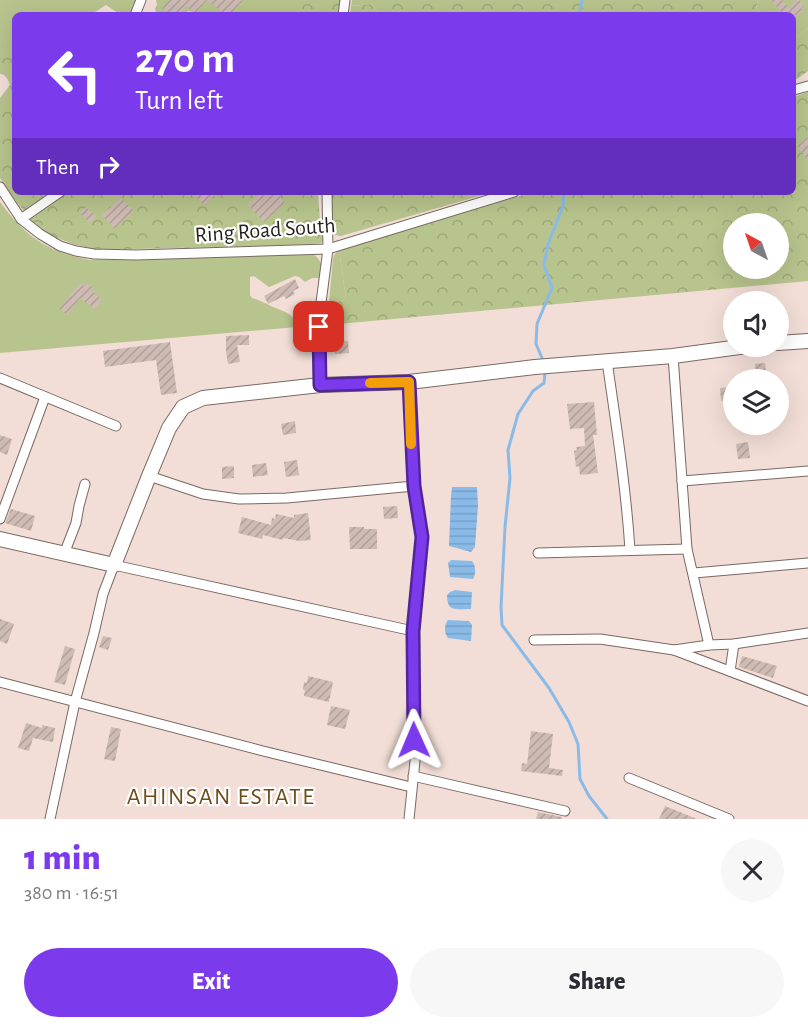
<!DOCTYPE html>
<meta charset="utf-8">
<style>
:root{--surface:#fff;--page:#f7f7f7;--text:#2b2b33;--muted:#7c7c81;--accent:#7c3aed}
body{margin:0;font-family:"Alegreya Sans",sans-serif;background:var(--page);color:var(--text);height:100vh;display:flex;flex-direction:column;font-size:22px;white-space:nowrap}
*{box-sizing:border-box;margin:0}
p{font-size:20px;color:var(--muted)}
.icon{flex:none;width:33px;height:33px;fill:none;stroke:currentColor;stroke-width:2;stroke-linecap:round;stroke-linejoin:round}
.map{position:relative;height:819px;overflow:hidden}
.side{display:flex;flex-direction:column;background:var(--surface);flex:1}
.side>*{flex:none}
.top-card{position:absolute;left:12px;top:12px;width:784px;height:183px;border-radius:9px;box-shadow:0 6px 24px #0002;background:#7c3aed;color:#fff;overflow:hidden}
.needle{width:39px;rotate:320deg}
.controls{position:absolute;left:723px;top:213px;display:grid;gap:12px}
.controls a{display:grid;place-items:center;width:66px;height:66px;border-radius:50%;background:var(--surface);box-shadow:0 6px 24px #0002;font-size:30px}
.pin{position:absolute;display:grid;place-items:center;width:51px;height:51px;color:#fff;margin:-26px;border-radius:12px;box-shadow:0 3px 9px #0006}
.me{position:absolute;width:66px;margin:-33px;rotate:359deg;stroke-linejoin:round;filter:drop-shadow(0 0 4px #0008)}
.turn{display:flex;align-items:center;gap:21px;height:126px;padding:0 24px;font-size:27px}
.turn .icon{width:78px;height:78px;stroke-width:2.5}
.turn b{display:block;font-size:42px;line-height:51px}
.then{display:flex;align-items:center;height:57px;padding:0 24px;background:#0003;gap:12px;font-size:22px}
.round{display:grid;place-items:center;flex:none;width:63px;height:63px;border-radius:32px;background:var(--page)}
.summary{display:flex;align-items:center;justify-content:space-between;height:102px;padding:0 24px}
h1{font-size:36px;font-weight:800;line-height:45px;color:var(--accent)}
.cta{display:flex;gap:12px;margin-top:auto;padding:12px 24px}
.cta a{flex:1;height:69px;border-radius:36px;background:var(--accent);color:#fff;font-size:24px;font-weight:800;line-height:69px;text-align:center}
.cta a+a{background:var(--page);color:var(--text)}
.map>svg:first-child{display:block}
</style>
<div class="map">
<svg width="808" height="819" viewBox="0 0 808 819">
<defs>
<pattern id="forest-crowns" width="20" height="18" patternUnits="userSpaceOnUse" patternTransform="scale(1.5)"><rect width="20" height="18" fill="#b8c48d"/><path d="M2 6a3 3 0 1 1 6 0M12 15a3 3 0 1 1 6 0" fill="none" stroke="#9ea879"/></pattern>
<pattern id="water-rules" width="6" height="5" patternUnits="userSpaceOnUse" patternTransform="scale(1.5)"><rect width="6" height="5" fill="#8abbe8"/><path d="M0 2.5h6" fill="none" stroke="#77a0c6"/></pattern>
<pattern id="building-hatch" width="6" height="6" patternUnits="userSpaceOnUse" patternTransform="scale(1.5)"><rect width="6" height="6" fill="#cebbb3"/><path d="M-1 1l2-2M0 6l6-6M5 7l2-2" fill="none" stroke="#b1a099"/></pattern>
</defs>
<rect width="100%" height="100%" fill="#f2ded6"/>
<!-- green -->
<g fill="#b8c48d">
<polygon points="0,0 138,0 131,15 121,15 106,5 90,15 15,15 15,47 5,38 0,41"/>
<path d="M156,0h139l-3,5 10,10h-85c-9,-4 -19,-1 -29,-4l-5,4h-26l-2,-6 2,-4z"/>
<polygon points="352,0 391,0 391,9 397,15 379,15 372,4 351,6"/>
<polygon points="758,0 808,0 808,28 794,40 794,15 763,15 756,8"/>
<path d="M0,202c27,36 45,48 89,58l220,-7c7,2 9,5 13,12l-3,13h-7l-7,4 -6,-5 -4,-1 -26,11 -15,-11 -4,1v18l2,3c7,2 12,5 19,8 11,5 24,7 26,21l-297,26z"/>
<path d="M351,245l-11,11 6,44 -17,3 4,-45c4,-9 9,-10 18,-13z"/>
</g>
<!-- forest -->
<g fill="url(#forest-crowns)" fill-rule="evenodd">
<polygon points="295,0 342,0 339,15 302,15 291,5"/>
<polygon points="391,0 758,0 756,8 763,15 397,15 391,9"/>
<polygon points="372,4 379,15 350,15 351,6"/>
<polygon points="808,28 808,71 794,81 794,40"/>
<path d="M5,37l10,10v145h303l2,29 3,20 -2,2 -19,2 -205,5 -24,-6 -23,-9 -18,-14 -21,-26 -11,-17v-80l10,-13c-2,-5 -4,-11 -10,-11v-33z"/>
<path d="M808,92v189l-480,44 1,-22 17,-3 -6,-44 4,-6 7,-5 182,-53h261v-95zM734,224h44v44h-44z"/>
<path d="M330,192h163l-152,44c-5,-1 -6,0 -8,-4 -4,-7 -3,-32 -3,-40z"/>
</g>
<!-- water -->
<g fill="url(#water-rules)">
<polygon points="452,487 477,487 478,505 475,547 471,552 449,546 451,496"/>
<path d="M451,560l21,1c4,5 4,13 1,18l-23,-2 -2,-14z"/>
<path d="M455,590l17,2 -1,17c-14,0 -24,4 -24,-14l3,-3z"/>
<path d="M448,620l21,1 3,4 -1,16 -23,-3c-4,-5 -4,-13 0,-18z"/>
</g>
<g fill="none" stroke-linecap="round" stroke-linejoin="round">
<!-- stream -->
<g stroke="#8abbe8" stroke-width="3">
<polyline points="579,15 582,0"/>
<polyline points="542,358 536,344 537,324 552,288 544,265 548,244 563,206 564,192"/>
<polyline points="545,373 544,383 533,391 518,414 508,450 510,478 505,527 501,607 502,625 549,688 569,722 578,744 580,779 589,796 607,819"/>
</g>
</g>
<!-- building -->
<g fill="url(#building-hatch)">
<polygon points="169,0 243,0 230,15 225,15 207,0 195,14 187,6 179,15 170,15 162,8"/>
<polygon points="770,0 782,0 788,7 782,12"/>
<polygon points="797,0 799,0 804,6 801,8 803,11 798,15 779,15"/>
<polygon points="808,137 808,160 797,146"/>
<polygon points="192,192 218,192 204,205"/>
<polygon points="262,192 275,192 285,203 264,222 248,205"/>
<polygon points="121,198 134,211 115,229 102,215"/>
<polygon points="86,207 96,217 89,223 80,213"/>
<polygon points="295,279 299,288 293,291 295,294 286,299 284,296 268,304 264,296"/>
<polygon points="80,283 84,286 87,283 94,288 91,291 102,299 95,309 80,298 68,315 59,309"/>
<polygon points="249,335 249,345 237,345 240,362 228,364 226,351 226,336"/>
<polygon points="348,341 349,353 335,354 334,342"/>
<polygon points="170,342 177,393 161,395 156,360 105,367 103,351"/>
<polygon points="765,363 766,375 756,376 755,364"/>
<polygon points="730,387 731,400 721,401 720,388"/>
<polygon points="594,402 597,435 593,435 598,473 580,475 579,466 576,467 574,451 577,450 576,447 585,446 584,428 570,429 567,404"/>
<polygon points="295,421 296,433 283,435 281,424"/>
<polygon points="0,435 12,439 7,455 0,452"/>
<polygon points="748,442 750,458 738,459 736,444"/>
<polygon points="297,460 299,475 286,477 284,462"/>
<polygon points="266,463 268,475 253,477 252,465"/>
<polygon points="234,466 234,478 222,479 222,467"/>
<polygon points="397,506 398,518 384,519 383,507"/>
<polygon points="11,509 35,516 31,531 5,523"/>
<polygon points="308,513 311,540 299,541 283,538 283,540 263,535 262,539 238,533 242,517 271,525 272,518 275,519 276,514 294,518 294,515"/>
<polygon points="349,527 364,527 364,529 377,529 377,549 350,549"/>
<polygon points="0,619 14,624 7,644 0,641"/>
<polygon points="103,636 112,638 108,650 99,647"/>
<polygon points="65,646 75,649 65,685 54,682"/>
<polygon points="742,656 777,666 773,678 739,667"/>
<polygon points="308,676 333,682 329,702 304,696 305,690 303,690 304,682 307,683"/>
<polygon points="331,706 350,710 345,729 327,725"/>
<polygon points="26,723 42,728 42,725 55,728 53,742 33,738 29,751 18,748"/>
<polygon points="111,727 121,729 115,761 104,759"/>
<polygon points="531,731 553,734 549,768 563,770 562,776 521,771 522,763 527,764"/>
<polygon points="665,806 697,819 659,819"/>
<polygon points="538,812 562,817 562,819 536,819"/>
</g>
<g fill="none" stroke-linecap="round" stroke-linejoin="round">
<defs>
<g id="street">
<polyline points="135,15 141,0"/>
<polyline points="343,15 345,0"/>
<polyline points="794,90 808,86"/>
<polyline points="0,187 21,219 40,234 60,246 76,251 94,254 136,255 328,249 514,192"/>
<polyline points="21,219 60,192"/>
<polyline points="319,318 328,249 327,192"/>
<polyline points="319,327 320,385"/>
<polyline points="673,356 687,549 709,645"/>
<path d="M607,361c9,63 19,126 23,189"/>
<polyline points="0,378 116,426"/>
<polyline points="149,476 203,494 239,499 287,498 414,486"/>
<polyline points="682,481 808,471"/>
<polyline points="0,519 45,397"/>
<polyline points="538,553 687,549"/>
<polyline points="64,554 76,523 79,506 85,484"/>
<polyline points="694,573 808,563"/>
<polyline points="808,633 734,644 709,645 674,650 808,701"/>
<polyline points="534,640 600,639 674,650"/>
<polyline points="730,671 734,644"/>
<polyline points="0,682 263,751 411,787"/>
<polyline points="413,776 565,811"/>
<polyline points="629,778 729,819"/>
<polyline points="50,819 75,702 94,633 103,594 114,565 413,631"/>
<polyline points="409,819 415,761 413,631 421,537 414,486 409,382"/>
</g>
<g id="secondary">
<polyline points="778,343 808,341"/>
<polyline points="0,539 114,565 149,476 169,428 183,407 203,398 320,385 409,382 535,367 673,356 747,346"/>
</g>
</defs>
<!-- street casing -->
<use href="#street" stroke="#7a6962" stroke-width="11"/>
<!-- secondary casing -->
<use href="#secondary" stroke="#7a6962" stroke-width="16"/>
<!-- street -->
<use href="#street" stroke="#fff" stroke-width="9"/>
<!-- secondary -->
<use href="#secondary" stroke="#fff" stroke-width="14"/>
</g>
<g fill="none" stroke-linecap="round" stroke-linejoin="round">
<defs>
<polyline id="route" points="319,327 320,385 409,382 414,486 422,537 413,631 414,740"/>
</defs>
<!-- route casing -->
<use href="#route" stroke="#51269a" stroke-width="15"/>
<!-- route -->
<use href="#route" stroke="#7c3aed" stroke-width="10"/>
<!-- slow -->
<polyline stroke="#f59e0b" stroke-width="10" points="370,383 409,382 411,444"/>
</g>
<g text-anchor="middle" stroke-width="4.5" stroke-linejoin="round" paint-order="stroke">
<!-- street labels -->
<g font-size="22" fill="#261f1c" stroke="#fff">
<text transform="translate(265 229) rotate(-4)" y="8">Ring Road South</text>
</g>
<!-- neighbourhood labels -->
<g font-size="24" letter-spacing="1.5" fill="#6f4d1b" stroke="#fff">
<text x="221" y="804">AHINSAN ESTATE</text>
</g>
</g>
</svg>
<div class="controls">
<a><svg class="needle" viewBox="-14 -14 28 28"><path d="M0-13l5 13h-10z" fill="#e53935"/><path d="M0 13l5-13h-10z" fill="#7c7c81"/></svg></a>
<a><svg class="icon" aria-label="sound" viewBox="0 0 24 24"><path d="M4 9h4l5-4v14l-5-4H4zM17 9q2 3 0 6"/></svg></a>
<a><svg class="icon" aria-label="layers" viewBox="0 0 24 24"><path d="M12 4l9 5-9 5-9-5zM3 14l9 5 9-5"/></svg></a>
</div>
<div class="pin" style="left:319px;top:327px;background:#d93025"><svg class="icon" aria-label="arrive" viewBox="0 0 24 24"><path d="M6 21V4h12l-3 4 3 4H6"/></svg></div>
<svg class="me" style="left:414px;top:740px" viewBox="-20 -20 40 40"><path d="M0-17L14 15 0 8-14 15z" fill="#7c3aed" stroke="#fff" stroke-width="4"/></svg>
<div class="top-card">
<div class="turn"><svg class="icon" aria-label="left" viewBox="0 0 24 24"><path d="M17 20v-9H6M10 6l-5 5 5 5"/></svg><div><b>270 m</b>Turn left</div></div>
<div class="then">Then<svg class="icon" aria-label="right" viewBox="0 0 24 24"><path d="M7 20v-9h11M14 6l5 5-5 5"/></svg></div>
</div>
</div>
<section class="side">
<div class="summary"><div><h1>1 min</h1><p>380 m · 16:51</p></div><a class="round"><svg class="icon" aria-label="close" viewBox="0 0 24 24"><path d="M6 6l12 12M18 6L6 18"/></svg></a></div>
<div class="cta"><a>Exit</a><a>Share</a></div>
</section>
